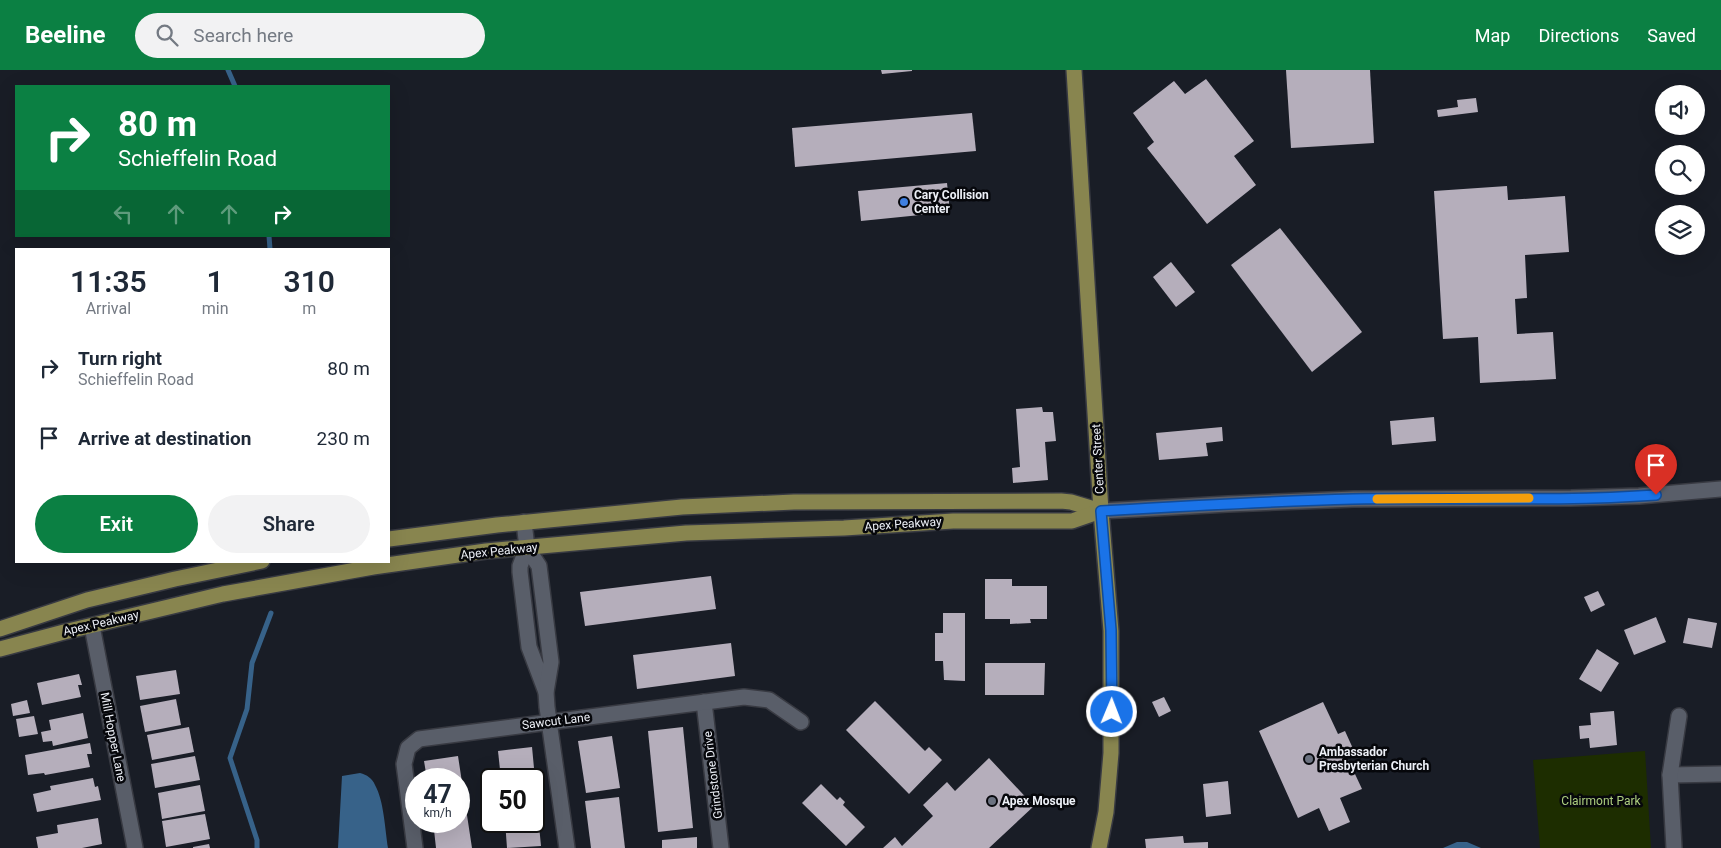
<!DOCTYPE html>
<style>
:root{--surface:#fff;--page:#f2f2f3;--text:#1f2937;--muted:#747a83;--accent:#0b8043}
body{margin:0;font-family:Roboto,sans-serif;background:var(--page);color:var(--text);height:100vh;display:flex;flex-direction:column;font-size:19px;white-space:nowrap}
*{box-sizing:border-box;margin:0}
p{font-size:16px;color:var(--muted)}
.icon{flex:none;width:28px;height:28px;fill:none;stroke:currentColor;stroke-width:2;stroke-linecap:round;stroke-linejoin:round}
.map{position:relative;flex:1;overflow:hidden}
.side{position:absolute;left:15px;top:178px;width:375px;height:315px;display:flex;flex-direction:column;background:var(--surface);border-radius:0px;box-shadow:0 5px 20px #0002}
.side>*{flex:none}
.top-card{position:absolute;left:15px;top:15px;width:375px;height:152px;border-radius:0px;box-shadow:0 5px 20px #0002;background:#0b8043;color:#fff;overflow:hidden}
.fabs{position:absolute;left:1655px;top:15px;display:grid;gap:10px}
.fabs a{display:grid;place-items:center;width:50px;height:50px;border-radius:50%;background:var(--surface);box-shadow:0 5px 20px #0002;font-size:25px}
.speed{position:absolute;left:405px;top:698px;display:flex;gap:10px;font-size:25px;font-weight:700;text-align:center}
.speed>*{display:grid;place-content:center;width:65px;height:65px;border-radius:50%;background:var(--surface);box-shadow:0 5px 20px #0002;line-height:1}
.speed small{font-size:12px;font-weight:400}
.speed .limit{border:2px solid #111;border-radius:8px;background:#fff;color:#111}
.pin{position:absolute;display:grid;place-items:center;width:42px;height:42px;color:#fff;margin:-51px -21px;border-radius:50% 50% 50% 0;rotate:-45deg;box-shadow:0 0 5px #0007}
.pin .icon{rotate:45deg}
.me{position:absolute;width:55px;margin:-28px;rotate:1deg;stroke-linejoin:round;filter:drop-shadow(0 0 4px #0008)}
.turn{display:flex;align-items:center;gap:18px;height:105px;padding:0 20px;font-size:22px}
.turn .icon{width:65px;height:65px;stroke-width:2.5}
.turn b{display:block;font-size:35px;line-height:42px}
.lanes{display:flex;align-items:center;height:48px;padding:0 20px;background:#0003;justify-content:center;gap:25px;direction:ltr}
.lanes .off{opacity:.35}
.eta{display:flex;justify-content:space-evenly;align-items:center;height:85px;text-align:center}
.eta b{font-size:30px;font-weight:600;line-height:35px}
.action{display:flex;gap:10px;margin-top:auto;padding:10px 20px}
.action a{flex:1;height:58px;border-radius:30px;background:var(--accent);color:#fff;font-size:20px;font-weight:600;line-height:58px;text-align:center}
.action a+a{background:var(--page);color:var(--text)}
ul{padding:0;list-style:none}
li{display:flex;align-items:center;gap:15px;height:70px;padding:0 20px}
li div{flex:1}
li b{display:block;font-size:19px}
li em{font-style:normal}
header{display:flex;align-items:center;gap:30px;box-sizing:border-box;height:70px;padding:0 25px;background:var(--accent);color:#fff}
header strong{font-size:24px}
nav{display:flex;gap:28px;margin-inline-start:auto;font-size:18px}
.search{width:350px;height:45px;background:var(--page);display:flex;align-items:center;gap:12px;box-sizing:border-box;padding:0 18px;border-radius:28px;color:var(--muted);font-size:19px}
.map>svg:first-child{display:block}
</style>
<header>
<strong>Beeline</strong>
<div class="search"><svg class="icon" aria-label="search" viewBox="0 0 24 24"><circle cx="10" cy="10" r="6"/><path d="M15 15l6 6"/></svg>Search here</div>
<nav><a>Map</a><a>Directions</a><a>Saved</a></nav>
</header>
<div class="map">
<svg width="1721" height="778" viewBox="0 0 1721 778">
<rect width="100%" height="100%" fill="#191d26"/>
<!-- green -->
<polygon fill="#1d2d00" points="1645,681 1651,778 1540,778 1533,690"/>
<!-- water -->
<g fill="#376289">
<path d="M360,703c7,2 12,5 15,12 9,16 10,44 13,63h-50l4,-72z"/>
<polygon points="1457,772 1467,772 1481,778 1443,778"/>
</g>
<g fill="none" stroke-linecap="round" stroke-linejoin="round">
<!-- stream -->
<g stroke="#376289" stroke-width="5">
<polyline points="228,0 235,16"/>
<polyline points="269,166 270,179"/>
<polyline points="257,778 257,770 230,688 247,639 252,593 271,543"/>
</g>
</g>
<!-- building -->
<g fill="#b5aebb">
<polygon points="881,0 912,0 912,1 882,4"/>
<polygon points="1286,0 1370,0 1374,73 1291,78"/>
<polygon points="1206,9 1254,71 1234,86 1256,115 1207,154 1147,78 1154,72 1133,43 1174,11 1185,24"/>
<polygon points="1476,28 1478,42 1438,47 1437,40 1458,37 1457,30"/>
<polygon points="972,43 976,81 795,97 792,58"/>
<polygon points="947,113 950,142 861,151 858,121"/>
<polygon points="1507,116 1508,130 1565,126 1569,182 1525,185 1527,228 1515,229 1517,264 1553,262 1556,309 1480,313 1478,267 1443,269 1434,121"/>
<polygon points="1280,158 1362,262 1312,302 1231,195"/>
<polygon points="1171,192 1195,222 1176,237 1153,207"/>
<polygon points="1042,337 1043,342 1053,342 1056,371 1045,372 1048,410 1013,413 1012,398 1020,397 1016,339"/>
<polygon points="1434,347 1436,371 1392,375 1390,351"/>
<polygon points="1222,357 1223,371 1206,373 1208,386 1159,390 1156,363"/>
<polygon points="711,506 716,539 585,556 580,522"/>
<polygon points="985,509 1012,509 1012,516 1047,516 1047,549 1030,549 1031,553 1010,554 1010,549 985,549"/>
<polygon points="1598,521 1605,535 1591,542 1584,527"/>
<polygon points="943,543 965,543 965,611 944,610 943,591 935,591 935,563 943,563"/>
<polygon points="1656,547 1666,572 1634,585 1624,560"/>
<polygon points="1688,548 1717,553 1712,578 1683,573"/>
<polygon points="731,573 735,606 637,619 633,585"/>
<polygon points="1597,579 1619,593 1601,622 1579,609"/>
<polygon points="985,593 1045,593 1044,625 985,625"/>
<polygon points="176,600 180,624 140,630 136,606"/>
<polygon points="79,604 82,615 78,615 81,627 42,635 37,613"/>
<polygon points="1164,627 1171,641 1159,647 1152,632"/>
<polygon points="176,629 181,655 145,662 140,636"/>
<polygon points="27,630 30,643 13,646 11,634"/>
<polygon points="875,631 925,681 929,677 942,690 909,724 846,660"/>
<polygon points="1323,632 1338,664 1345,661 1355,683 1347,687 1362,719 1340,728 1350,752 1329,761 1319,738 1298,748 1259,661"/>
<polygon points="1614,641 1617,675 1590,678 1589,668 1580,669 1579,656 1591,655 1590,643"/>
<polygon points="83,643 88,668 53,676 52,671 43,672 41,662 51,660 49,650"/>
<polygon points="34,646 38,664 19,667 16,649"/>
<polygon points="189,657 194,682 152,690 147,665"/>
<polygon points="683,657 693,758 658,762 648,661"/>
<polygon points="612,666 620,718 586,723 578,671"/>
<polygon points="90,673 92,684 87,684 90,697 45,705 44,703 28,705 25,685"/>
<polygon points="532,677 535,709 501,709 498,681"/>
<polygon points="195,686 200,710 155,718 151,694"/>
<polygon points="458,686 472,778 436,778 433,751 459,751 459,709 427,709 424,691"/>
<polygon points="989,688 1034,736 989,778 883,778 895,767 902,776 933,746 923,735 947,712 955,721"/>
<polygon points="93,708 95,717 98,716 101,730 37,742 33,724 51,720 50,716"/>
<polygon points="1228,711 1231,744 1206,747 1203,714"/>
<polygon points="534,714 535,714 541,776 507,778 505,751 534,751"/>
<polygon points="821,714 837,730 840,727 845,732 843,735 865,757 846,776 802,733"/>
<polygon points="200,715 205,741 162,749 158,723"/>
<polygon points="619,727 625,778 591,778 585,731"/>
<polygon points="205,744 210,769 166,777 162,751"/>
<polygon points="98,748 102,774 82,778 38,778 36,767 58,763 57,755"/>
<polygon points="1183,766 1184,773 1208,772 1208,778 1146,778 1145,769"/>
<polygon points="697,767 697,778 662,778 662,770"/>
<polygon points="209,774 210,778 193,778 193,777"/>
</g>
<g fill="none" stroke-linecap="round" stroke-linejoin="round">
<defs>
<g id="minor">
<polyline points="1101,441 1228,434 1354,429 1571,428 1639,426 1721,419"/>
<polyline points="524,452 527,478 520,496 520,502 529,577 546,622"/>
<polyline points="527,478 539,496 551,592 546,622 547,637 567,778"/>
<polyline points="92,556 135,778"/>
<polyline points="704,632 721,778"/>
<polyline points="1670,705 1721,704"/>
<polyline points="415,778 404,694 408,678 419,669 744,627 769,630 801,652"/>
<polyline points="1674,778 1670,705 1679,646"/>
</g>
<g id="major">
<polyline points="1074,0 1101,441 1111,561 1111,683 1106,742 1099,778"/>
<polyline points="389,469 497,455 682,437 794,432 1061,431 1071,432 1101,441"/>
<polyline points="0,559 87,530 175,509 262,491"/>
<polyline points="0,579 64,562 223,524 373,497 486,481 686,463 844,458 953,451 1072,451 1101,441"/>
</g>
</defs>
<!-- minor casing -->
<use href="#minor" stroke="#383a42" stroke-width="18"/>
<!-- major casing -->
<use href="#major" stroke="#383a42" stroke-width="18"/>
<!-- minor -->
<use href="#minor" stroke="#595e69" stroke-width="15"/>
<!-- major -->
<use href="#major" stroke="#88854f" stroke-width="15"/>
</g>
<g fill="none" stroke-linecap="round" stroke-linejoin="round">
<defs>
<path id="route" d="M1112,642l-1,-82 -10,-119c84,-5 168,-10 252,-12 101,-2 202,3 303,-4"/>
</defs>
<!-- route casing -->
<use href="#route" stroke="#114b97" stroke-width="12"/>
<!-- route -->
<use href="#route" stroke="#1a73e8" stroke-width="9"/>
<!-- slow -->
<polyline stroke="#f59e0b" stroke-width="9" points="1377,429 1529,428"/>
</g>
<!-- markers -->
<circle fill="#3f7fe0" stroke="#06070b" stroke-width="2" cx="904" cy="132" r="5"/>
<g fill="#6b7280" stroke="#06070b" stroke-width="2">
<circle cx="1309" cy="689" r="5"/>
<circle cx="992" cy="731" r="5"/>
</g>
<g text-anchor="middle" stroke-width="5" stroke-linejoin="round" paint-order="stroke">
<!-- poi labels -->
<g font-size="12" font-weight="bold" fill="#edf0f7" stroke="#06070b" text-anchor="start">
<text x="914" y="129">Cary Collision<tspan x="914" dy="14">Center</tspan></text>
<text x="1319" y="686">Ambassador<tspan x="1319" dy="14">Presbyterian Church</tspan></text>
<text x="1002" y="735">Apex Mosque</text>
</g>
<!-- street labels -->
<g font-size="12" fill="#edf0f7" stroke="#06070b">
<text transform="translate(1098 389) rotate(-93)" y="4">Center Street</text>
<text transform="translate(903 454) rotate(-4)" y="4">Apex Peakway</text>
<text transform="translate(499 481) rotate(-6)" y="4">Apex Peakway</text>
<text transform="translate(101 553) rotate(-13)" y="4">Apex Peakway</text>
<text transform="translate(556 651) rotate(-7)" y="4">Sawcut Lane</text>
<text transform="translate(113 667) rotate(79)" y="4">Mill Hopper Lane</text>
<text transform="translate(713 705) rotate(-97)" y="4">Grindstone Drive</text>
</g>
<!-- park labels -->
<g font-size="12" fill="#adce7f" stroke="#06070b">
<text x="1601" y="735">Clairmont Park</text>
</g>
</g>
</svg>
<div class="fabs">
<a><svg class="icon" aria-label="sound" viewBox="0 0 24 24"><path d="M4 9h4l5-4v14l-5-4H4zM17 9q2 3 0 6"/></svg></a>
<a><svg class="icon" aria-label="search" viewBox="0 0 24 24"><circle cx="10" cy="10" r="6"/><path d="M15 15l6 6"/></svg></a>
<a><svg class="icon" aria-label="layers" viewBox="0 0 24 24"><path d="M12 4l9 5-9 5-9-5zM3 14l9 5 9-5"/></svg></a>
</div>
<div class="speed"><div>47<small>km/h</small></div><div class="limit">50</div></div>
<div class="pin" style="left:1656px;top:425px;background:#d93025"><svg class="icon" aria-label="arrive" viewBox="0 0 24 24"><path d="M6 21V4h12l-3 4 3 4H6"/></svg></div>
<svg class="me" style="left:1112px;top:642px" viewBox="-20 -20 40 40"><circle r="17" fill="#1a73e8" stroke="#fff" stroke-width="3"/><path d="M0-11L8 9 0 5-8 9z" fill="#fff"/></svg>
<div class="top-card">
<div class="turn"><svg class="icon" aria-label="right" viewBox="0 0 24 24"><path d="M7 20v-9h11M14 6l5 5-5 5"/></svg><div><b>80 m</b>Schieffelin Road</div></div>
<div class="lanes"><svg class="icon off" aria-label="left" viewBox="0 0 24 24"><path d="M17 20v-9H6M10 6l-5 5 5 5"/></svg><svg class="icon off" aria-label="ahead" viewBox="0 0 24 24"><path d="M12 20V5M6 11l6-6 6 6"/></svg><svg class="icon off" aria-label="ahead" viewBox="0 0 24 24"><path d="M12 20V5M6 11l6-6 6 6"/></svg><svg class="icon" aria-label="right" viewBox="0 0 24 24"><path d="M7 20v-9h11M14 6l5 5-5 5"/></svg></div>
</div>
<section class="side">
<div class="eta">
<div><b>11:35</b><p>Arrival</p></div>
<div><b>1</b><p>min</p></div>
<div><b>310</b><p>m</p></div>
</div>
<ul>
<li><svg class="icon" aria-label="right" viewBox="0 0 24 24"><path d="M7 20v-9h11M14 6l5 5-5 5"/></svg><div><b>Turn right</b><p>Schieffelin Road</p></div><em>80 m</em></li>
<li><svg class="icon" aria-label="arrive" viewBox="0 0 24 24"><path d="M6 21V4h12l-3 4 3 4H6"/></svg><div><b>Arrive at destination</b></div><em>230 m</em></li>
</ul>
<div class="action"><a>Exit</a><a>Share</a></div>
</section>
</div>
